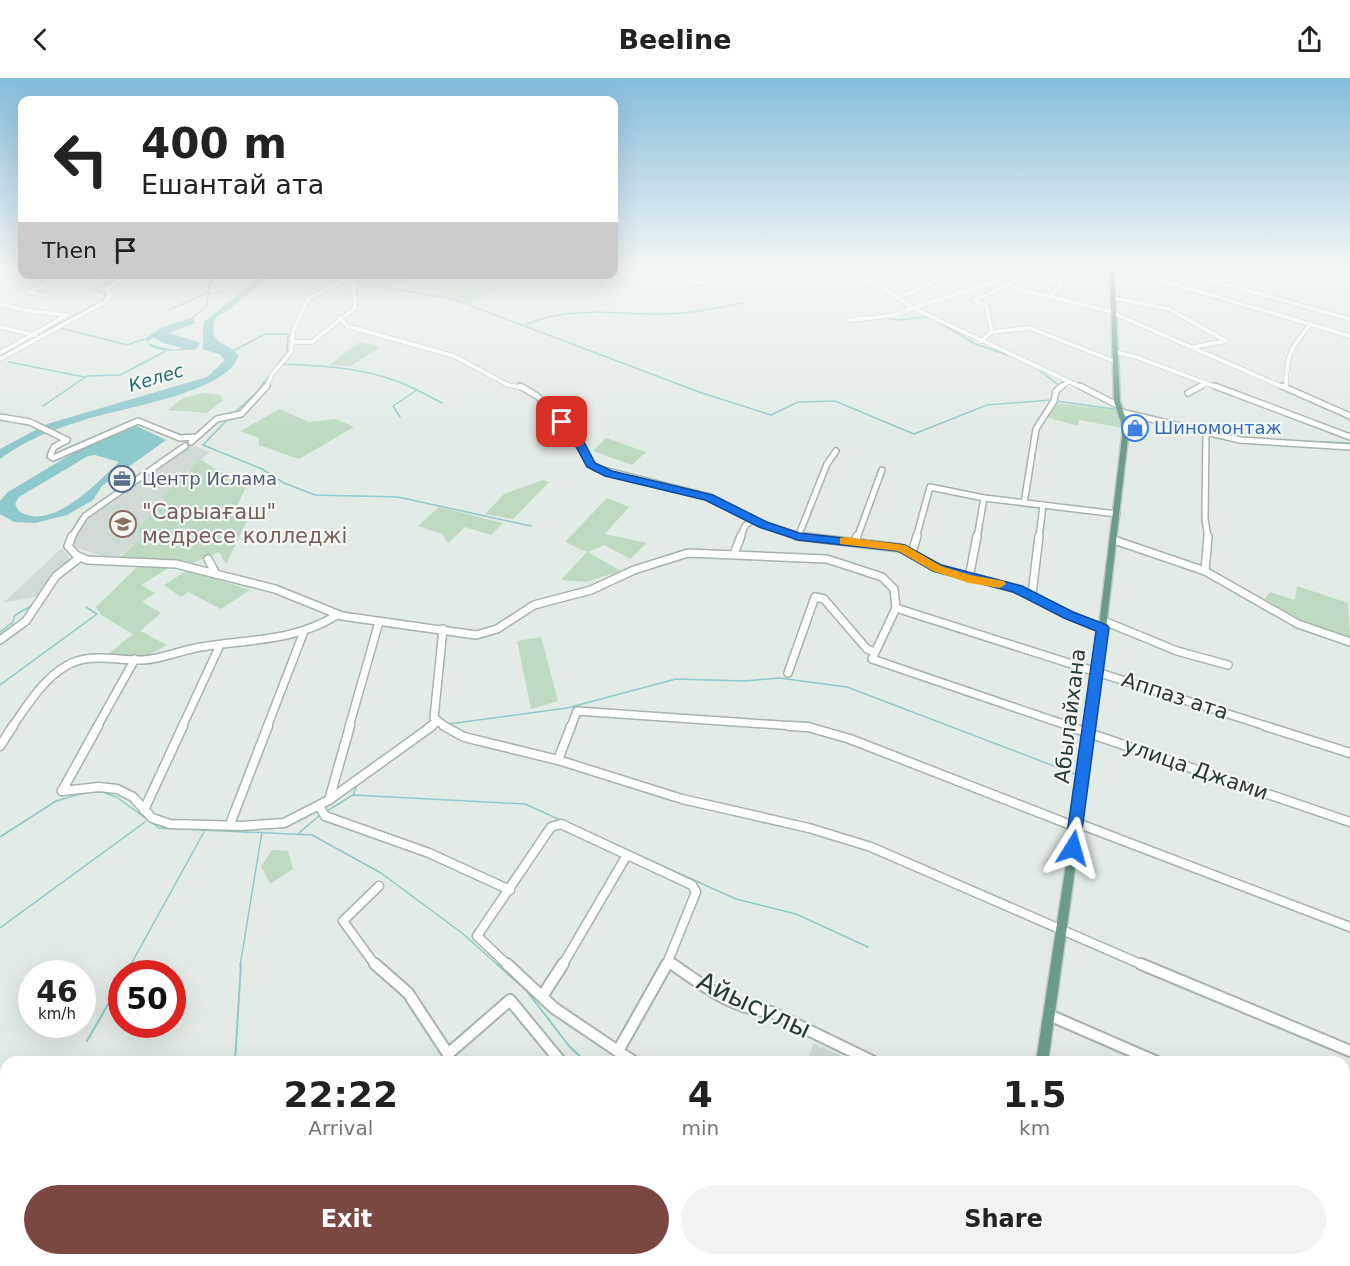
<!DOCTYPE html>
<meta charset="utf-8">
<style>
:root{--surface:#fff;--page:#f2f2f2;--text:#222;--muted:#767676;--accent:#7a4841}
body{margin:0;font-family:"DejaVu Sans",sans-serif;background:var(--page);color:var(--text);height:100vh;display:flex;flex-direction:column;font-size:22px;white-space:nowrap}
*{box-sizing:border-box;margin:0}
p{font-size:20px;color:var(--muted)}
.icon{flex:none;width:33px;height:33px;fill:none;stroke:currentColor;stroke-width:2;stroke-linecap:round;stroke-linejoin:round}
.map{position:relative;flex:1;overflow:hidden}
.panel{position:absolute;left:0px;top:978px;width:1350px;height:210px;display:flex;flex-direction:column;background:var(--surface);border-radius:18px 18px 0 0;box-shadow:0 6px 24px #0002}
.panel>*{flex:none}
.guide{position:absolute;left:18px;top:18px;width:600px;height:183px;border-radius:12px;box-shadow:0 6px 24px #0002;background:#fff;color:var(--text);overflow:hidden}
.speed{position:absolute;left:18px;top:882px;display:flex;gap:12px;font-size:30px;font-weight:700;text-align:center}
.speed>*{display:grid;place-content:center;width:78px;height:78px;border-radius:50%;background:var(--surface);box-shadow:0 6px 24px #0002;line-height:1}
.speed small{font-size:15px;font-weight:400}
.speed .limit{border:9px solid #d22;background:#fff;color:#111}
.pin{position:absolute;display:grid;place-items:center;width:51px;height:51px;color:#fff;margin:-26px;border-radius:12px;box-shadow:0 3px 9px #0006}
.me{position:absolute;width:66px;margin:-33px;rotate:8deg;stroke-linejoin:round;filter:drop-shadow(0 0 4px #0008)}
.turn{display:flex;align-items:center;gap:21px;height:126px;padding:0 24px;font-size:27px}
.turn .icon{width:78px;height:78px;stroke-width:2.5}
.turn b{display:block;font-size:42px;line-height:51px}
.then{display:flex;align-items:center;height:57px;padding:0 24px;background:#0003;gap:12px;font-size:22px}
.eta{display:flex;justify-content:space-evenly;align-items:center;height:102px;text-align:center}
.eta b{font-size:36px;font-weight:700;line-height:42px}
.primary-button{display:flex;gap:12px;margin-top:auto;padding:12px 24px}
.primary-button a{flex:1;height:69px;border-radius:36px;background:var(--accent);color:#fff;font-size:24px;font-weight:700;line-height:69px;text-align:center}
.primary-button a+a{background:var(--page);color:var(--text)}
header{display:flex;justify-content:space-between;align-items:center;height:78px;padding:0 24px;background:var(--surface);font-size:27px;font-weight:700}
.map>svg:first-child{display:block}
</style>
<header><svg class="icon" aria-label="back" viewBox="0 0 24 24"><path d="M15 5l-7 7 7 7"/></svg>Beeline<svg class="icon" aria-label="share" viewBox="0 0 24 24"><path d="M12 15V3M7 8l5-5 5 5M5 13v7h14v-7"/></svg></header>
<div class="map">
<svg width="1350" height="1188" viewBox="0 0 1350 1188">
<rect width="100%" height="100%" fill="#e3ebe6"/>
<!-- built -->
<g fill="#d1dbd5">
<polygon points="192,367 210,374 184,397 176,408 163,417 166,420 136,453 142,460 119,478 103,478 77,470 72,466 83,444 92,436"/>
<polygon points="62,470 71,482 39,518 3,525"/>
<polygon points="814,965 854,984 806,984"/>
<polygon points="1344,1071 1350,1074 1350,1181 1344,1178"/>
</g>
<!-- green -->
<g fill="#bedac2">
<path d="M362,196l27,1 16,5c-13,8 -32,7 -47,1z"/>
<polygon points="462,207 494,212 469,225 443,215"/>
<polygon points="360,264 380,269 351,288 329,287"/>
<polygon points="203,315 220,317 223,322 207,335 168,332 183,320"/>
<polygon points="1056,325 1117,332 1123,350 1079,342 1078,348 1046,339"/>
<polygon points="280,331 309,344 336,341 354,349 299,381 259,367 259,360 240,353"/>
<polygon points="606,360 646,374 632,387 593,373"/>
<path d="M201,382l45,27 -12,25 17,1 -25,51 -7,-12 -28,12 -73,-5 23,-21 -5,-7 30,-33 -4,-2c15,-11 25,-24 39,-36z"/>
<polygon points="543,402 549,404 513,441 485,436 504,416"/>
<polygon points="607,420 629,429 605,456 647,465 630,481 604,467 588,474 621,493 586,504 561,502 587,474 565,464"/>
<polygon points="439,429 503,445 491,457 465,449 448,465 442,456 418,448"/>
<polygon points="139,487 170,489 141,507 155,515 142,524 161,535 140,553 167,567 149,577 107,577 133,556 101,537 96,529"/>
<polygon points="188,492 250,512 221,531 188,514 181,519 164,507"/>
<polygon points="1297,508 1348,525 1350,561 1299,543 1265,521 1270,514 1295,522"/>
<polygon points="541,559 558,623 531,631 517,563"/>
<polygon points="272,772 288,773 293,791 270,806 261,788"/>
</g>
<!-- water -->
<g fill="#90c9cb" fill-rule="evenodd">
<path d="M262,197h12c-16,9 -27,20 -41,32 -4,4 -12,6 -16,10 -4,4 -5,13 -3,18 4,11 19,10 24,21 -8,36 -121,53 -154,64 -30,9 -59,20 -84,39v-10l47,-25 160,-47 18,-17 -6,-6 -17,-5c3,-9 -1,-17 2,-27z"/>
<path d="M193,239l2,6 -26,10 29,9 2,2 -5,6c-16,-2 -35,6 -48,-7l26,7 10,-2 -20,-5 -10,-6 -5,5 -4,-3 19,-12z"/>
<path d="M137,348l29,14 -64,46 -9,14 -26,15 -32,8 -21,-1 -14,-8v-13l8,-9 67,-40zM95,377l24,7c-21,20 -68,71 -100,49l-4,-7 4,-7 69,-41z"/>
</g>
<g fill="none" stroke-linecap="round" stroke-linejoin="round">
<!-- stream-far1 -->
<g stroke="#90c9cb" stroke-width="1.5">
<polyline points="1290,190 1332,196 1350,195"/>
<polyline points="614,191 617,193"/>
<polyline points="355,198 359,208 383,209 453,221 699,314 771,337 798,324 835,323 914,356 987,327 1051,322"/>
<polyline points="209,216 222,214"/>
<polyline points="169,232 207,215"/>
<polyline points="193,239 207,228 209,205 224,196"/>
<polyline points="887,240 897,242 927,239"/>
<polyline points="937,243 975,266 1011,278"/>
<path d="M527,246c46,-19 94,-9 142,-10 24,-1 49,-6 73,-11"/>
<polyline points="61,250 127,267 144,261"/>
<polyline points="233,273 265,256 288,256 287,274 256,315 234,335"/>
<polyline points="9,284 84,299"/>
<path d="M282,286c47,2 92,4 135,26l-24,16 7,11"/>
<polyline points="1037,290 1057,306"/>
<polyline points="417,312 442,325"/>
<polyline points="1056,323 1114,331"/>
<polyline points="43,328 87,298 120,297 166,273"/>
<polyline points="1123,331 1183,346"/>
<polyline points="229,340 203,367 262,391 284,405 315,417 398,419 531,448"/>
<polyline points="1276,362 1350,365"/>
<polyline points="0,554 13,544 15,537 33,527"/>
<polyline points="0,607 97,536 86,529"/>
<polyline points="448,646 567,630 676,601 744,603 779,600 847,609 1075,696"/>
<polyline points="353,717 357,707"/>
<polyline points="327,733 353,717 525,726 736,821 796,836 868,869"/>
<polyline points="299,755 320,737"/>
<polyline points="0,759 56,723 87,714 103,714 118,720 159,750 312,757 381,795 462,855 499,888"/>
<polyline points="0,850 145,744"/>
<polyline points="130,888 204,754"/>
<polyline points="240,888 262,754"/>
</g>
<!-- stream -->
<g stroke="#90c9cb" stroke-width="2">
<polyline points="497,886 526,912 569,968 586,984"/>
<polyline points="125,896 130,886"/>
<polyline points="87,963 122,902"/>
<polyline points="235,984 241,886"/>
</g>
<!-- canal -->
<g stroke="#90c9cb" stroke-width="3">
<polyline points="103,223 105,217 96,211 125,196"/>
<polyline points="43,256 95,227"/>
<polyline points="0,278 14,272"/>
</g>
<defs>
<g id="minor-far4">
<polyline points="817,190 849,200 875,204 913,230 1083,310"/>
<polyline points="992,190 994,197 1005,208 1113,234"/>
<polyline points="1020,190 1062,207 1048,220"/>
<polyline points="1119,190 1350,258"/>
<polyline points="1167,190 1350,241"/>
<polyline points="94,196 111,201"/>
<polyline points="620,196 671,197 700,205 738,190"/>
<polyline points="869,203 893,190"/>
<polyline points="49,218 29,214 66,196"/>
<polyline points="898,220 965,190"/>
<polyline points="1113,220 1169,231 1226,263 1194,269"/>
<polyline points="0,226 29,233 67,237"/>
<polyline points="1113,235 1285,310"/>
<polyline points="340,240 347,248 454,278 508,307 524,310"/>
<polyline points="850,242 890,238 999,202"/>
<polyline points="0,249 35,257"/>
<polyline points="992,254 1030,250 1116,284"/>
<polyline points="981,263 992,254 986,227 974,223 1031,195"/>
<polyline points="292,264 312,264 355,230 353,198"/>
<polyline points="1115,274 1136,279 1219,310"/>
<polyline points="0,275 67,237"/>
<polyline points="0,281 105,224 110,218 106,211 131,196"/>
<polyline points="266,310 272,296 291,274 293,253 308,221 356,196"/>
<polyline points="1060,310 1068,304"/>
<polyline points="1198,310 1205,306"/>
<path d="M1286,310c0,-32 4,-40 25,-64"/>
</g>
<g id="minor-far3">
<polyline points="520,308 537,318 557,336 595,390 709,419 763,447 807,460"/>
<polyline points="1080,308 1119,328"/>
<polyline points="1215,308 1350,359"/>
<polyline points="1282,308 1350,338"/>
<polyline points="1188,315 1201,308"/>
<polyline points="1121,334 1240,362 1350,369"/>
<polyline points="0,339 30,344 67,362"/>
<polyline points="1206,355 1205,441 1208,460"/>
<polyline points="67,362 54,369 50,378 53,380 138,343 180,360 195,359"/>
<polyline points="191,364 217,341 241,336 267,308"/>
<polyline points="1024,425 1036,351 1054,323 1056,313 1062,308"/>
<polyline points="798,459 827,386 836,373"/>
<polyline points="71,460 85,438 185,368"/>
<polyline points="740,460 745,448 753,441"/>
<polyline points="857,460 882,392"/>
<polyline points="916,460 930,409 984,420 1117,436"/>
<polyline points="977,460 984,420"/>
<polyline points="1039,460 1043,427"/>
</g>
<g id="minor-far2">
<polyline points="72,458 68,468 76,477 87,482 176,486 275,511 342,538 476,557 497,551 534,527 591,512 634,492 688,475 827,481 882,499 894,511 896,530 872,581 1072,649"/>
<polyline points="796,458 901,470 937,490 1017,511 1069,537 1103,550"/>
<polyline points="1114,462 1205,493 1298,546 1350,564"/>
<polyline points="855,464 857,458"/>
<polyline points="912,475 917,458"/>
<polyline points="734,476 741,458"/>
<polyline points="208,481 216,496"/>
<polyline points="1205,493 1208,458"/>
<polyline points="969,500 977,458"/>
<polyline points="1032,516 1039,458"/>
<polyline points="896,530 1269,649"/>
<polyline points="1104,543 1177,573 1228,587"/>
<polyline points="443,551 434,640 446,649"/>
<polyline points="0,562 26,543 56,498 79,480"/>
<polyline points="788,595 815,519 824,521 867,571 874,574"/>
<path d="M12,649c15,-21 31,-48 54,-61 23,-14 51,-5 77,-6 20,-1 38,-10 58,-13 48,-8 93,-5 136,-32"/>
<polyline points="97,649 135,581"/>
<polyline points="182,649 220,567"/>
<polyline points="267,649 303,556"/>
<polyline points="349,649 379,544"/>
<polyline points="429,649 438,643"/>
<polyline points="571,649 577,633 809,649"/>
</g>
<g id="minor-far1">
<polyline points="444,648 464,659 558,682 682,721 809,750 871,769 1145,888"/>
<polyline points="789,648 808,649 850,661 1076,749"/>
<polyline points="1068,648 1350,744"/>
<polyline points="1265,648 1350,675"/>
<polyline points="0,668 13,648"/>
<polyline points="558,682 571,648"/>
<polyline points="62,713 99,709 117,711 133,719 152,740 170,746 241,748 284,745 329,722 432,648"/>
<polyline points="62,713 98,648"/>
<polyline points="329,722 350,648"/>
<polyline points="319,728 325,738 429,775 510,812"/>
<polyline points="144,732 183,648"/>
<polyline points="1077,745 1350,849"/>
<polyline points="230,746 268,648"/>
<polyline points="668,884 674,888"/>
<polyline points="376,888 343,843 379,808"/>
<polyline points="509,888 477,858 551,749 561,746 692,807 696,814 666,888"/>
<polyline points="562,888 627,777"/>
</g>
<g id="minor">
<polyline points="375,886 408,915 448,976 510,922 561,984"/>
<polyline points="507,886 554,930 634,984"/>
<path d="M672,886c31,21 60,45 99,48l103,50"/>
<polyline points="1141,886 1350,973"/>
<polyline points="543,917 563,886"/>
<polyline points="1049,937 1157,984"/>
<polyline points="618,973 667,886"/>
<polyline points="1344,1062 1350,1065"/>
<polyline points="0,1142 6,1170"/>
<polyline points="9,1182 10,1188"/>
<polyline points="252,1182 254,1188"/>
<polyline points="868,1182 876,1188"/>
<polyline points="1266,1182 1277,1188"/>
<polyline points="489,1188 494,1182"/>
<polyline points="660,1188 666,1182"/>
</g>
<g id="major">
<polygon points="1110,190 1114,190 1120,323 1129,351 1094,655 1048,984 1036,984 1086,655 1123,351 1114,323"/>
<polygon points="1007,1182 1021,1182 1020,1188 1006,1188"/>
</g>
</defs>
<!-- minor-far4 casing -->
<use href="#minor-far4" stroke="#a6b3ac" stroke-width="5"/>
<!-- minor-far3 casing -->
<use href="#minor-far3" stroke="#a6b3ac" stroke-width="8"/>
<!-- minor-far2 casing -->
<use href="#minor-far2" stroke="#a6b3ac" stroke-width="10"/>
<!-- minor-far1 casing -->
<use href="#minor-far1" stroke="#a6b3ac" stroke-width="11"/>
<!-- minor casing -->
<use href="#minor" stroke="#a6b3ac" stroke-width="14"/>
<!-- major casing -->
<use href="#major" stroke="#c2c8c6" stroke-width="3"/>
<!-- minor-far4 -->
<use href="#minor-far4" stroke="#fff" stroke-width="4"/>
<!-- minor-far3 -->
<use href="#minor-far3" stroke="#fff" stroke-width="5"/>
<!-- minor-far2 -->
<use href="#minor-far2" stroke="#fff" stroke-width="7"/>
<!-- minor-far1 -->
<use href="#minor-far1" stroke="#fff" stroke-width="8"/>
<!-- minor -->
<use href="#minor" stroke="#fff" stroke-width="10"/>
<!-- major -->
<use href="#major" fill="#6b9c8a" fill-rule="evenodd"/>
</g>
<!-- sky -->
<linearGradient id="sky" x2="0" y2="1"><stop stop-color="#85bcdc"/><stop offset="0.53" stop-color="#f2f6f4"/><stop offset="1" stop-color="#f2f6f4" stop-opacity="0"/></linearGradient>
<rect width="1350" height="356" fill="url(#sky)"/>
<!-- route -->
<polygon fill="#1a73e8" stroke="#114b97" stroke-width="1.5" points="558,342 565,342 584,364 595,385 612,393 713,417 767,444 799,455 905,467 941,487 1022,508 1073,534 1107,547 1109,550 1079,775 1073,777 1067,775 1065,770 1096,553 1064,540 1013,514 933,493 898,473 798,462 759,449 705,422 605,398 587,389 574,365 557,344"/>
<!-- slow -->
<polygon fill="#f59e0b" points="845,459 905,467 941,488 970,497 1004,503 1006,506 1000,510 969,505 933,493 898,473 840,466 840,460"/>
<!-- icons -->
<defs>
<symbol id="shop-ring" viewBox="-11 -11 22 22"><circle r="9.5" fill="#f3f8f5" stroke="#3f7fe0" stroke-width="1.5"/><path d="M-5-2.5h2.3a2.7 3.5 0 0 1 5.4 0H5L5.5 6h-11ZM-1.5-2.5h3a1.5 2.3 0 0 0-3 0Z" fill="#3f7fe0"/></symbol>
<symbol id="office-ring" viewBox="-11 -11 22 22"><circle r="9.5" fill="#f3f8f5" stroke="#5c6f8a" stroke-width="1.5"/><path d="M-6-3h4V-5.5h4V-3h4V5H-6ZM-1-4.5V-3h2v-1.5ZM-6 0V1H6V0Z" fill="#5c6f8a"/></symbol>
<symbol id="university-ring" viewBox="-11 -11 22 22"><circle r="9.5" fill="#f3f8f5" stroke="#8d6e63" stroke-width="1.5"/><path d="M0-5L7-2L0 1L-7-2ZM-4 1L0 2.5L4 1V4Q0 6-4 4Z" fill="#8d6e63"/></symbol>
</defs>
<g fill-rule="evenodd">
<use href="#shop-ring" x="1120" y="335" width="30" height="30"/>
<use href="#office-ring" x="107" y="386" width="30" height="30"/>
<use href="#university-ring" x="108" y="431" width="30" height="30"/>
</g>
<g text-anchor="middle" stroke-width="4.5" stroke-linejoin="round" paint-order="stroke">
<!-- far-water labels -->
<g font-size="18" font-style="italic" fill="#246d71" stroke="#f3f8f5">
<text transform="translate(156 300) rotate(-17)" y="6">Келес</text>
</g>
<!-- far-shop labels -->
<g font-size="18" fill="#366cbe" stroke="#f3f8f5" text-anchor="start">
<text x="1154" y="356">Шиномонтаж</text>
</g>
<!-- far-service labels -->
<g font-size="18" fill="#4e5e75" stroke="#f3f8f5" text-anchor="start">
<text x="142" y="407">Центр Ислама</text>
</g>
<!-- education labels -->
<g font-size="21" fill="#785e54" stroke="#f3f8f5" text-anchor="start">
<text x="142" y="441">"Сарыағаш"<tspan x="142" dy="24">медресе колледжі</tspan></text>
</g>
<!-- street labels -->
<g font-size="21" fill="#243b32" stroke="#f3f8f5">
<text transform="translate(1175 618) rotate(18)" y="7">Аппаз ата</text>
<text transform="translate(1070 638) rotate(-83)" y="7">Абылайхана</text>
<text transform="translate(1196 691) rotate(19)" y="7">улица Джами</text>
</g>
<!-- near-street labels -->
<g font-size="26" fill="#243b32" stroke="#f3f8f5">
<text transform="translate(754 927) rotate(25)" y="9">Айысулы</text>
</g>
</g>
</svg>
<div class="speed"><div>46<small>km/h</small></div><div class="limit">50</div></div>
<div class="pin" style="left:562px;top:344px;background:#d93025"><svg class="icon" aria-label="arrive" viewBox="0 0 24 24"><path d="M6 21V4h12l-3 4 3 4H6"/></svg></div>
<svg class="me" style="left:1073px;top:770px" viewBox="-20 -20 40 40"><path d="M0-17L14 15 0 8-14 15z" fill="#1a73e8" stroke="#fff" stroke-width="4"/></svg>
<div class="guide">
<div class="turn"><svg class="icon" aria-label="left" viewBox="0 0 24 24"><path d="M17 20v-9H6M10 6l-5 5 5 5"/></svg><div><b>400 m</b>Ешантай ата</div></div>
<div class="then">Then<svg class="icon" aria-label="arrive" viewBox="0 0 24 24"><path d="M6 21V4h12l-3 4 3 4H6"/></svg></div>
</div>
<section class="panel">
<div class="eta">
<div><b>22:22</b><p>Arrival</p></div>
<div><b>4</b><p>min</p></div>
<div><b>1.5</b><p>km</p></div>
</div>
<div class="primary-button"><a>Exit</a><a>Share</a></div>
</section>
</div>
